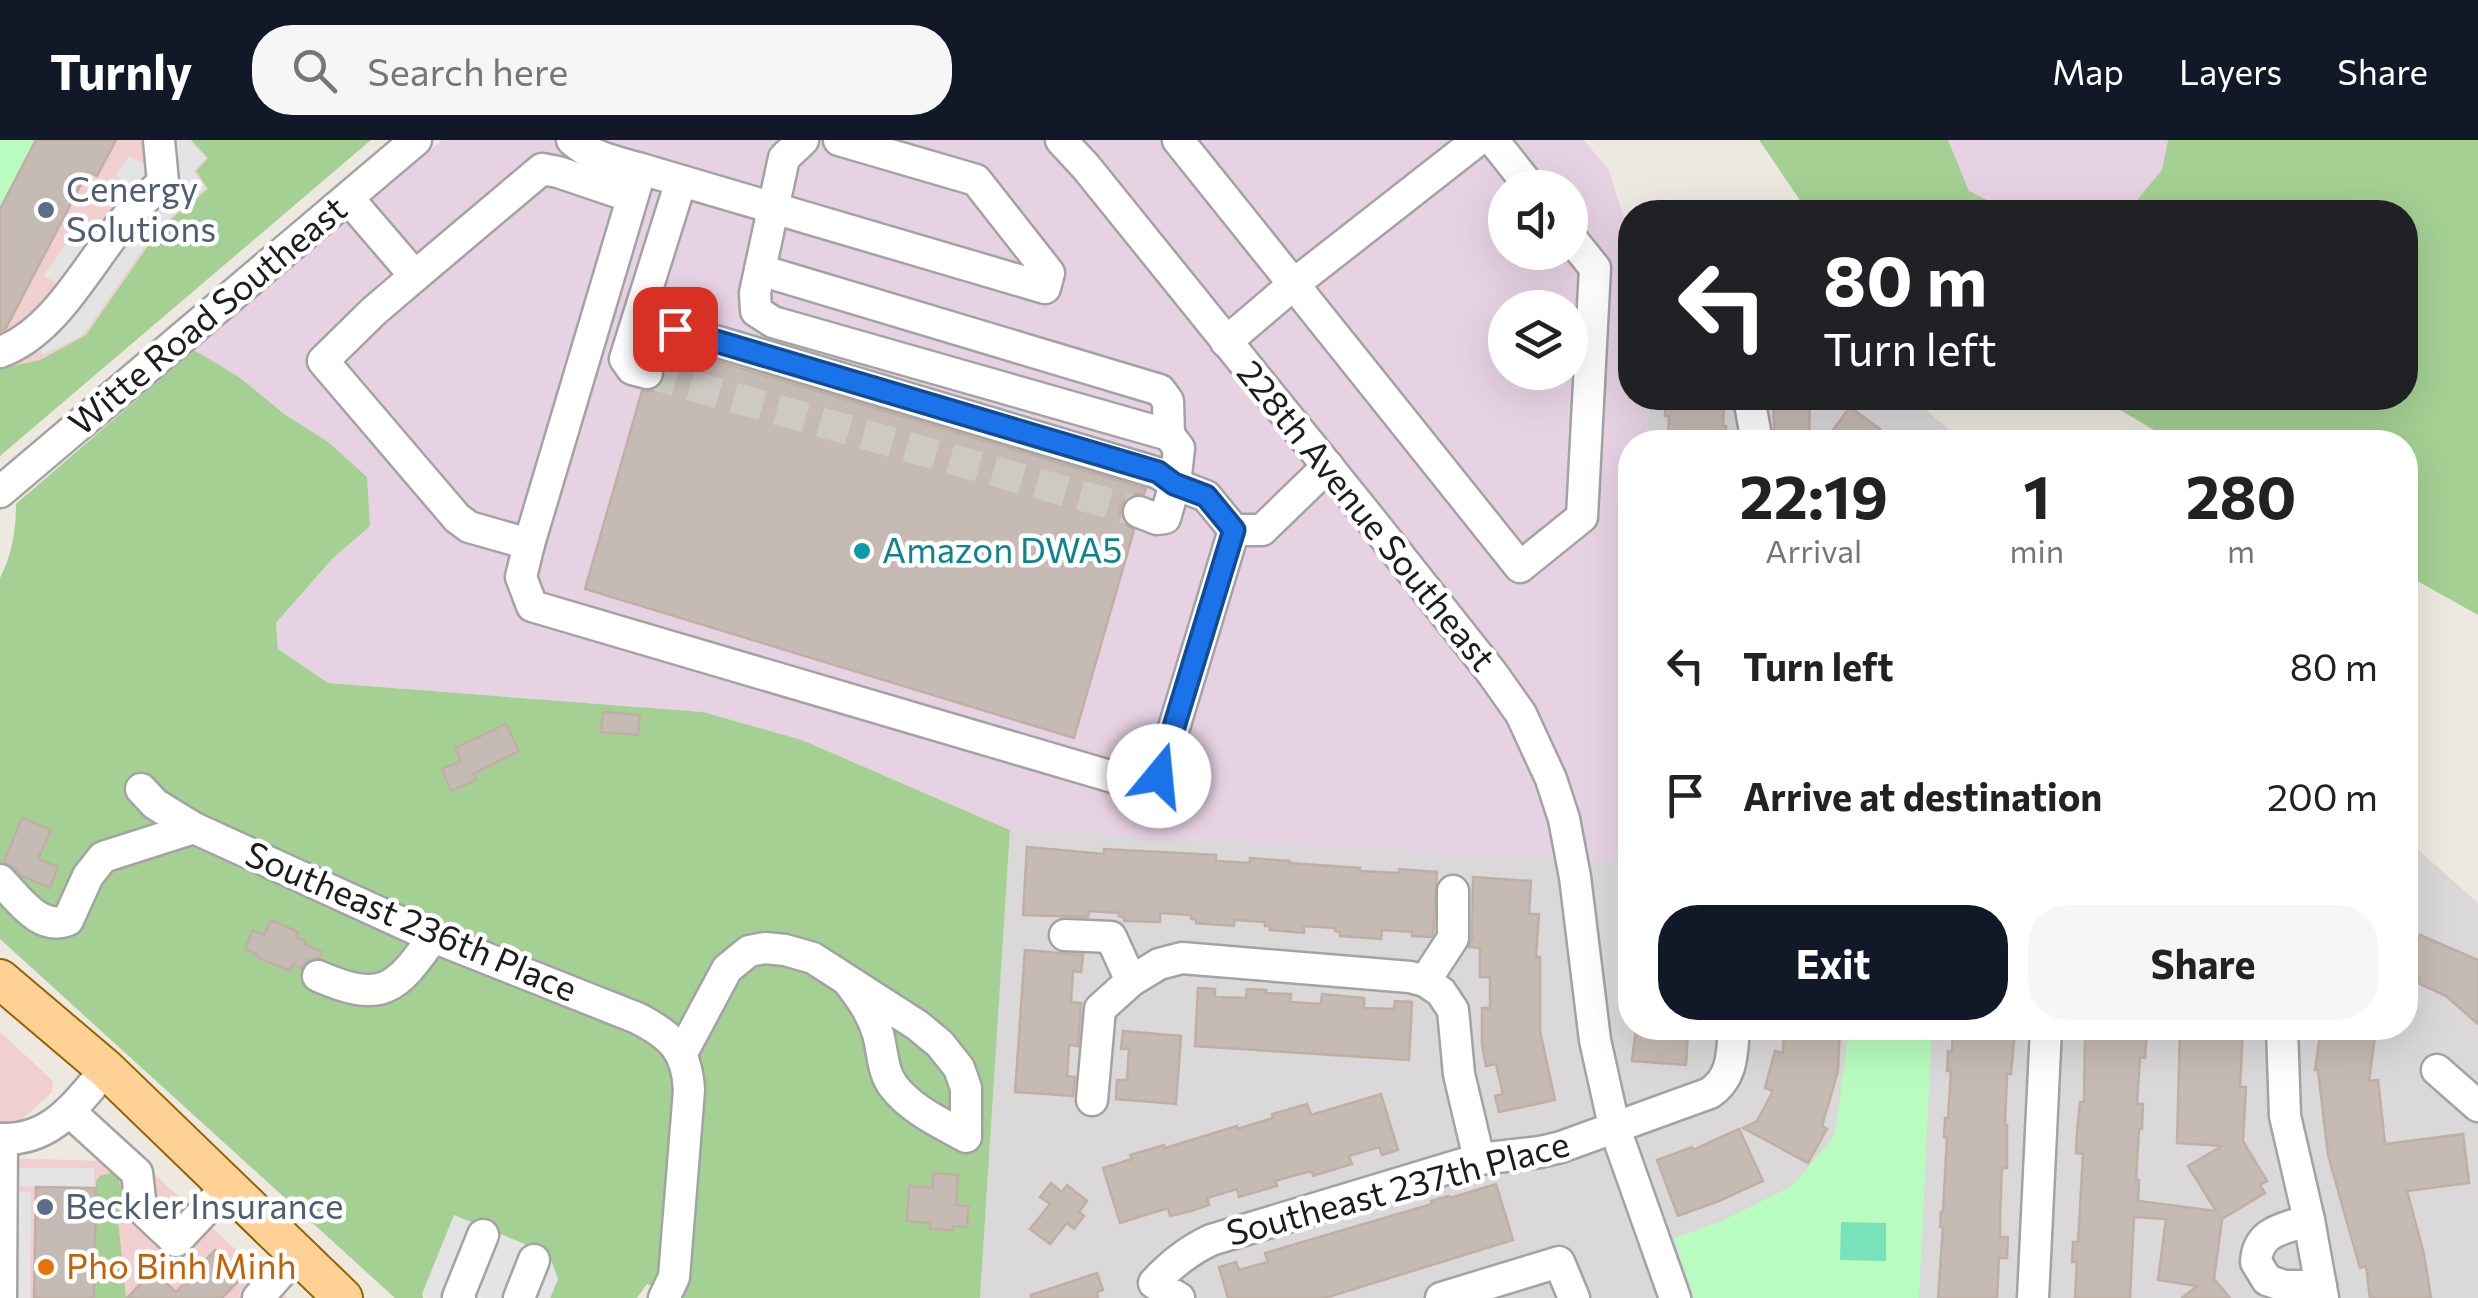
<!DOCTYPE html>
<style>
:root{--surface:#fff;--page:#f6f6f6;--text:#222;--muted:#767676;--accent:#111827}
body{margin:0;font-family:Commissioner,sans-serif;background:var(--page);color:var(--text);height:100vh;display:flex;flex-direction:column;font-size:38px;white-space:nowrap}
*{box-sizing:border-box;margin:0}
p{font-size:32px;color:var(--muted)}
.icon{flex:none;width:55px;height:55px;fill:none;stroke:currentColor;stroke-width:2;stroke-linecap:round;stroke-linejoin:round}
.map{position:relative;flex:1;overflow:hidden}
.side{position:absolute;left:1618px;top:290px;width:800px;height:610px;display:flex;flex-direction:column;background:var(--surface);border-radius:40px;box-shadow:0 10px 40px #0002}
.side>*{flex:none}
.hud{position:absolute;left:1618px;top:60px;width:800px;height:210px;border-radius:40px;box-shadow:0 10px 40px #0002;background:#202124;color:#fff;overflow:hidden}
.controls{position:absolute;left:1488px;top:30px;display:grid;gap:20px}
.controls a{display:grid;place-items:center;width:100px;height:100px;border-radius:50%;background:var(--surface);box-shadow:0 10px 40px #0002;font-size:50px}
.pin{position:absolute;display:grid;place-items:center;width:85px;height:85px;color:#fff;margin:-42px;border-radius:20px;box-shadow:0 5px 15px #0006}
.me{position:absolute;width:110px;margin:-55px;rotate:17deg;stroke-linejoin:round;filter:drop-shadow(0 0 8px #0008)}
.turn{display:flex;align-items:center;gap:35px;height:210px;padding:0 40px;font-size:45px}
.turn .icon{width:130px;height:130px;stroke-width:2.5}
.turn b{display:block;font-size:70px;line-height:85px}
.eta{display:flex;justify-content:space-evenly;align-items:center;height:170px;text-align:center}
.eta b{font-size:60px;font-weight:700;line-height:70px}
.button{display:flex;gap:20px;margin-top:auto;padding:20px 40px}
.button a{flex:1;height:115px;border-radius:40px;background:var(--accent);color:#fff;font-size:40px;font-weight:700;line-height:115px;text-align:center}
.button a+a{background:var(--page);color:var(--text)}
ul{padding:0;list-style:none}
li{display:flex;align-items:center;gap:30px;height:130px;padding:0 40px}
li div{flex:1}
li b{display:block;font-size:38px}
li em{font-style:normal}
header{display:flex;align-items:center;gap:60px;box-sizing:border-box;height:140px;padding:0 50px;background:var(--accent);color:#fff}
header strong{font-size:48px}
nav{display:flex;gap:55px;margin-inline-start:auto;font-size:35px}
.search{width:700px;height:90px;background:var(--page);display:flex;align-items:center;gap:25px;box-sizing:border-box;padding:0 35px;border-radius:40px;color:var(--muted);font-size:38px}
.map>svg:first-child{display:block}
</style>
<header>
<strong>Turnly</strong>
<div class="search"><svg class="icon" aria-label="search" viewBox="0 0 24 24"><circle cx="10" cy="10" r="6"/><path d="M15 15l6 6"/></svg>Search here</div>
<nav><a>Map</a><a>Layers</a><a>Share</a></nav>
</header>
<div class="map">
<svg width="2478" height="1158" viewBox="0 0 2478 1158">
<rect width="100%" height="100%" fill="#eee9e0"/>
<!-- residential -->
<g fill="#dad8d8">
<polygon points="1649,258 1912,258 1963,302 1647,302"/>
<polygon points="1630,656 1630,888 2405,888 2405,698 2478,763 2478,1158 980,1158 1010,690 1626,721"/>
</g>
<!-- commercial -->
<g fill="#f0cfce">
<polygon points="34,0 191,0 208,18 209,49 161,87 86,195 40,220 0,228 0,63"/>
<polygon points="0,892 53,941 52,952 17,984 0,983"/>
<polygon points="125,1007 288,1158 0,1158 0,1018 107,1021"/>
</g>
<!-- industrial -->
<g fill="#e7d2e3" fill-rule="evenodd">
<path d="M442,0h1142l25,30 21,67v161h19l-2,44h-17v354l-3,66 -617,-32 -208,-90 -99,-28 -375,-29 -50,-34 -2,-26 57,-65 36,-32 -42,-85 -43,-27 -90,-64zM1505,48h65v64h-65zM1505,168h65v64h-65z"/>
<polygon points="1948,0 2168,0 2162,30 2127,72 2011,72 1969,52"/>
</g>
<!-- forest -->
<g fill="#a4d093">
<polygon points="191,0 371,0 0,316 0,228 40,220 86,195 161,87 208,49 196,31 208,18"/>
<polygon points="1759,0 1948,0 1969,51 2011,72 1808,72"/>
<polygon points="2168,0 2478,0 2478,475 2405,434 2405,302 2174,302 2100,258 2405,258 2405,72 2127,72 2162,30"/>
<path d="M194,210l45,27 45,37 43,27 40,36 3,49 -37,32 -57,65 2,26 50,34 375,29 99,28 208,90 -30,468h-296l-37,-14 -10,14h-87l8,-19 -136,14 1,5h-28l-395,-359v-361c12,-24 16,-47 16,-74z"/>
<polygon points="113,1032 118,1036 122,1053 118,1079 126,1158 95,1158 96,1041 100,1036"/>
</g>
<!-- park -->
<g fill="#b9fcbf">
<polygon points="0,0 37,0 0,74"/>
<polygon points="1849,888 1932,888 1919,1158 1694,1158 1674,1098 1722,1081 1792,1046 1835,995"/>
</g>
<!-- pitch -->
<polygon fill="#79e2ba" points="1841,1082 1886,1083 1886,1121 1840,1120"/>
<!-- parking -->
<g fill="#e4e4e4">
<polygon points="175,0 190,0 206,18 193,31 206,48 158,87 88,188 81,196 43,215 37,202 71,179 84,157 44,136 74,91 116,115 156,64 116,35 129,16 145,24"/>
<polygon points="18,1028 94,1028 94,1047 18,1046"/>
<polygon points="0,1052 31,1052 30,1158 0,1158"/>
<polygon points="454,1075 549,1114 558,1139 550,1158 483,1158 452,1145 446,1158 432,1158 422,1154"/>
</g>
<!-- building -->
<g fill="#c6bbb4" stroke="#c0afa2" stroke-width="2.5">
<polygon points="36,0 116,0 97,36 88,31 6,188 0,191 0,69"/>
<polygon points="656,203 1146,349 1144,354 1135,354 1128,357 1121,366 1120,374 1124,383 1134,390 1074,598 585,449 642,251 653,251 661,245 665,239 665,227 659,219 652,215"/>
<polygon points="1666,258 1724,258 1723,286 1726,286 1725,302 1668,302 1669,276 1665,276"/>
<polygon points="1773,258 1810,258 1809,302 1775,302"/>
<polygon points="1850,267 1880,289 1870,302 1824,302"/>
<polygon points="603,572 640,575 638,595 601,592"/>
<polygon points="506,584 519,611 473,634 476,640 451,651 442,629 461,621 455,608"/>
<polygon points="22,678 51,690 38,719 58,727 50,748 22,736 13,727 4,722"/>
<polygon points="1027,707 1104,714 1104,709 1216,715 1216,721 1250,723 1250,718 1290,721 1290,723 1360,728 1360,731 1399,733 1399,729 1437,732 1433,795 1431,797 1412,796 1412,792 1382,790 1381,799 1340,796 1340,792 1335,791 1335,788 1304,786 1304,793 1270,790 1270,786 1265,786 1265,782 1235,780 1234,786 1196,783 1196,779 1191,779 1191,775 1160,773 1160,782 1124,781 1124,777 1119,776 1119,773 1089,771 1088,777 1023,775"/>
<polygon points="1473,737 1531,741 1529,774 1539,774 1536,817 1540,817 1540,891 1555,960 1499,972 1495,956 1503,954 1496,924 1486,926 1482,904 1482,868 1490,868 1490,837 1480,837 1480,808 1469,807 1472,798"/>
<polygon points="271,780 298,792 296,797 306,801 304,804 322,812 320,818 307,821 301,828 294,824 290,831 256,817 257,814 245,809 253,790 264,795"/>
<polygon points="2420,795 2478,820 2478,884 2446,856 2418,843 2420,838 2410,834 2414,825 2408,823"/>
<polygon points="1025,810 1083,815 1081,832 1073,831 1071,862 1081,863 1078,906 1069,905 1067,936 1075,937 1073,956 1015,952"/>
<polygon points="1198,848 1215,849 1215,857 1246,858 1247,849 1266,850 1266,853 1291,854 1290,862 1321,864 1322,854 1364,858 1364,868 1394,869 1395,861 1412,862 1409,920 1195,906"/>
<polygon points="1636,888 1688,890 1686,925 1632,921"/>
<polygon points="1784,888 1840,888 1838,931 1822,986 1827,989 1808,1023 1743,988 1757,981 1773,951 1765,948 1775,911 1783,913"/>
<polygon points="1953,888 2015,888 2011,934 2007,934 2005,984 2007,985 2007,1028 2002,1028 2000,1076 2000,1097 2008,1097 2007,1118 1999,1118 1997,1158 1938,1158 1943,1087 1940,1087 1941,1072 1943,1072 1947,997 1944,997 1945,978 1948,978 1951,931 1947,931 1948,911 1952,912"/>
<polygon points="2094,888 2147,888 2145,918 2140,917 2137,964 2143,964 2142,989 2139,989 2136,1040 2139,1040 2138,1061 2216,1071 2188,1026 2222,1006 2177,1003 2180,888 2243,890 2240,947 2246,947 2243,1001 2267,1041 2260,1045 2265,1053 2222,1079 2214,1139 2230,1158 2182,1158 2197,1146 2158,1140 2166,1079 2134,1077 2130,1158 2075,1158 2077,1122 2072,1122 2073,1102 2078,1102 2083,1014 2076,1013 2077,992 2080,962 2084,962 2085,899 2093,899"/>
<polygon points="2321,888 2376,888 2369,941 2378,940 2385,1004 2463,994 2469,1043 2407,1051 2424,1114 2431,1158 2370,1158 2366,1126 2360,1128 2328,1015 2318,930 2315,930"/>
<polygon points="1123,891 1181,896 1176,964 1116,959 1117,940 1127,940 1129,909 1121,909"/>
<polygon points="1381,954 1398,1010 1382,1015 1379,1007 1349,1016 1352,1024 1313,1036 1312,1032 1307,1032 1275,1041 1277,1046 1239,1057 1237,1049 1207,1058 1209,1065 1191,1071 1170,1076 1168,1068 1120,1083 1103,1028 1132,1019 1130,1015 1164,1005 1165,1008 1237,986 1237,989 1273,978 1272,974 1307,964 1311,975"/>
<polygon points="1739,989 1763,1041 1719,1061 1678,1076 1657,1020 1692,1007 1693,1010"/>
<polygon points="933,1033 958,1035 956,1065 968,1066 967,1087 953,1086 953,1090 930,1089 930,1083 907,1081 909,1046 933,1048"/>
<polygon points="1051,1043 1062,1052 1067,1045 1087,1061 1079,1072 1084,1076 1074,1089 1067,1083 1050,1104 1030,1089 1050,1064 1040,1057"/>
<polygon points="1496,1044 1513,1100 1325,1158 1228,1158 1219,1127 1236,1122 1239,1130 1268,1122 1265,1113 1432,1064 1431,1061 1449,1056 1450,1058"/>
<polygon points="36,1047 96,1048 94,1158 34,1158"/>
<polygon points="215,1110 243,1136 222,1158 127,1158 153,1131 176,1152"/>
<polygon points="1097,1133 1103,1150 1097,1152 1098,1158 1031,1158 1031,1155"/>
</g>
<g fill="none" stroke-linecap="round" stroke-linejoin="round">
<!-- minor-tunnel -->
<polyline stroke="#cecac3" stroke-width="30" stroke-dasharray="30 15" stroke-linecap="butt" points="647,233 1139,372"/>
<defs>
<g id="minor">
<path d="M572,0c19,17 45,22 69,29l404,119 4,-15 -73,-93 -137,-40"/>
<polyline points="803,0 784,18 755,153 756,171 773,182 1169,295 1179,308 1175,344 1165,378 1157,379 1139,372"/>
<polyline points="1061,0 1086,27 1371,380 1492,533 1521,574 1551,639 1564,679 1575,737 1595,900 1614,986 1675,1158"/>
<polyline points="1178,0 1520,427 1582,377 1595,128 1570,97"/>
<polyline points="1493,0 1531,48"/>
<polyline points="348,58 415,136 542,29 558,32 632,57"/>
<polyline points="760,130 1160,250 1168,261 1169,295"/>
<polyline points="415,136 374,171 323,221 457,378 469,387 529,404 641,29"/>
<polyline points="638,178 1158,333 1175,344 1206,356 1234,390 1262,390 1328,326"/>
<polyline points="1226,202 1294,144 1478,0"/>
<path d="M0,212c57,-20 91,-94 129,-137 10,-12 23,-22 34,-33l-4,-42"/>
<polyline points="647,233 632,229 625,219 681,41"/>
<polyline points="1749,258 1757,302"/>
<polyline points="0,352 416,0"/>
<polyline points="529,404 521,437 532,466 1130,642 1159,637 1234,390"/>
<path d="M141,649l14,15 39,24 239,109 204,81c34,17 50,32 52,72l-15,187 -10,21"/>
<path d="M0,740c18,18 40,52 68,40l20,-44 15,-19 91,-29"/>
<polyline points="1065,795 1111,797 1131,841 1100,869 1092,960"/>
<path d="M318,836c64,28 78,14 115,-39"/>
<polyline points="1131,841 1159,824 1182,818 1410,837 1425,841 1441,852 1453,870 1459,934 1479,1019"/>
<polyline points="1425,841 1453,798 1453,751"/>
<polyline points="2282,888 2285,976 2309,1080 2323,1158"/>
<path d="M682,913l45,-84 22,-18 16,-3 20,2 28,8 104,67 23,19 19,24 7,20v49c-25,-14 -54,-27 -72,-50 -12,-15 -11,-35 -16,-53 -6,-21 -18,-37 -31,-54"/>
<polyline points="2437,930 2478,966"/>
<polyline points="69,971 137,1033 141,1068 176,1101 227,1047"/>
<path d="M0,999c52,2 75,-34 106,-70"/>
<path d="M2309,1080c-25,9 -51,10 -53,42l11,18 17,6h37"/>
<polyline points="1,1158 2,999"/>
<polyline points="258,1158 297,1114"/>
<polyline points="460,1158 458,1157 483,1095"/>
<polyline points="519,1158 534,1120"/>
<path d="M1179,1158l-25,-15c17,-19 34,-32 57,-43l268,-81 61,-7 21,-5 149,-54c23,-16 22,-39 24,-65"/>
<polyline points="1441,1158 1559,1122 1574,1158"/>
<polyline points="2033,1158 2046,888"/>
</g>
<polyline id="major" points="0,839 106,929 343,1158"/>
</defs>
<!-- minor casing -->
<use href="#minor" stroke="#a3a3a3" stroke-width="35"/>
<!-- major casing -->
<use href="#major" stroke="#936300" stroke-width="42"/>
<!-- minor -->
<use href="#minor" stroke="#fff" stroke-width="30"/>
<!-- major -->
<use href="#major" stroke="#ffd194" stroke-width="38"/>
</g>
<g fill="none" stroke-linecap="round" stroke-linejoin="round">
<defs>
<polyline id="route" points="675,189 1158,332 1174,344 1206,356 1234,390 1159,636"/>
</defs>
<!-- route casing -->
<use href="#route" stroke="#114b97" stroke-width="25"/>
<!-- route -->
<use href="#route" stroke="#1a73e8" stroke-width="18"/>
</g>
<!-- markers -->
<g fill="#5c6f8a" stroke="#fff" stroke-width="4">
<circle cx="46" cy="70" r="10"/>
<circle cx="45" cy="1067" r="10"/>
</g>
<circle fill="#0f9aa8" stroke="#fff" stroke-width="4" cx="862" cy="411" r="10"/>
<circle fill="#e8710a" stroke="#fff" stroke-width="4" cx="46" cy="1127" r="10"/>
<g text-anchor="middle" stroke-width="9" stroke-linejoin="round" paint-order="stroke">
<!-- service labels -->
<g font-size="35" fill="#4e5e75" stroke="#fff" text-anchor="start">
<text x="66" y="62">Cenergy<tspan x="66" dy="40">Solutions</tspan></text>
<text x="65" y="1079">Beckler Insurance</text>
</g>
<!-- street labels -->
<g font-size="35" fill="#1c1c1c" stroke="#fff">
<text transform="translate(208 176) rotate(-40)" y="12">Witte Road Southeast</text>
<text transform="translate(1366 376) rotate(51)" y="12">228th Avenue Southeast</text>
<text transform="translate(411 782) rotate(23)" y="12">Southeast 236th Place</text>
<text transform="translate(1398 1049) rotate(-15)" y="12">Southeast 237th Place</text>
</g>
<!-- culture labels -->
<g font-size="35" fill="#0d838f" stroke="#fff" text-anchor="start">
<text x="882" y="423">Amazon DWA5</text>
</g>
<!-- food labels -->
<g font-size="35" fill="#c56008" stroke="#fff" text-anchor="start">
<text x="66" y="1139">Pho Binh Minh</text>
</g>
</g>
</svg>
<div class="controls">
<a><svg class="icon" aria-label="sound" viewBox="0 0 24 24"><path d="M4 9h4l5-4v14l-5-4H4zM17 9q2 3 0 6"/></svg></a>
<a><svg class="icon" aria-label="layers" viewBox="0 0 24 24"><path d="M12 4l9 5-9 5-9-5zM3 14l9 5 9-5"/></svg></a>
</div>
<div class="pin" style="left:675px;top:189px;background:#d93025"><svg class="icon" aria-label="arrive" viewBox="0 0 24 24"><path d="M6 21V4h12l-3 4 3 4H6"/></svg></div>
<svg class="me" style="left:1159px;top:636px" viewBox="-20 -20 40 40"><circle r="19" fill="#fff"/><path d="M0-13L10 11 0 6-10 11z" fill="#1a73e8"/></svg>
<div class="hud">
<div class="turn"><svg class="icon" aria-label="left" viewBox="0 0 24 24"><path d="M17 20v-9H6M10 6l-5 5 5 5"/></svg><div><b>80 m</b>Turn left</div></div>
</div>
<section class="side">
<div class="eta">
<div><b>22:19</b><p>Arrival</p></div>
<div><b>1</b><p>min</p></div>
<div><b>280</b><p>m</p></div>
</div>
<ul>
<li><svg class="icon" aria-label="left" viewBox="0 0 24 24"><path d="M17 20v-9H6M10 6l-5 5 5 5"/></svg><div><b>Turn left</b></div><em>80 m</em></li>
<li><svg class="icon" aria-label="arrive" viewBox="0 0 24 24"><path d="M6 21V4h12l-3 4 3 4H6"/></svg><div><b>Arrive at destination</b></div><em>200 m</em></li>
</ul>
<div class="button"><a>Exit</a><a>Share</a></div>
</section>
</div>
